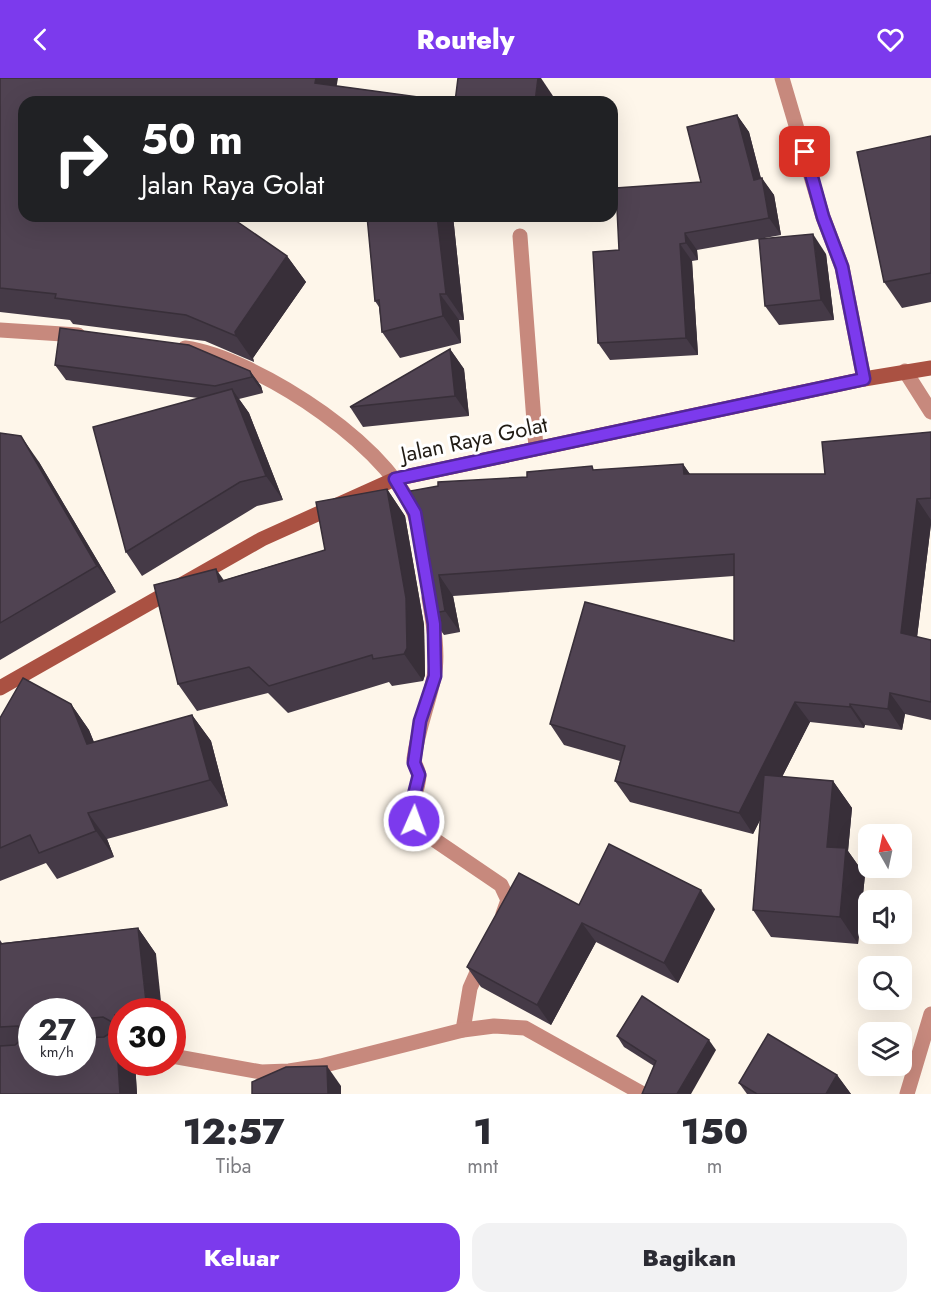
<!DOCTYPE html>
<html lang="id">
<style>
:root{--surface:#fff;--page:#f2f2f3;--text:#2b2b33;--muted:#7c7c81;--accent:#7c3aed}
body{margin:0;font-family:Jost,sans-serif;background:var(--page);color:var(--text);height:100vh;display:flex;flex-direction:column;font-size:22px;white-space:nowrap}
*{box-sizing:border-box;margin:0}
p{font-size:20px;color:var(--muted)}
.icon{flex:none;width:33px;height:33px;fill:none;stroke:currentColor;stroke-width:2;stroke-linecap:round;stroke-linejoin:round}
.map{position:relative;height:1016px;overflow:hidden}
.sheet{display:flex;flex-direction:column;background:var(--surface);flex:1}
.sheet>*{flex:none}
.banner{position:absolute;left:18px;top:18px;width:600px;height:126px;border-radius:18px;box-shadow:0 6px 24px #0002;background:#202124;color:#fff;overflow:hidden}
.needle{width:39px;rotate:351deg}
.tools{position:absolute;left:858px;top:746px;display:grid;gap:12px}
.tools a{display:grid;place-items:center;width:54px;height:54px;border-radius:12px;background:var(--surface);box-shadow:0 6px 24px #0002;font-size:30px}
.speed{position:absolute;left:18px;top:920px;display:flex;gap:12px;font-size:30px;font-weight:700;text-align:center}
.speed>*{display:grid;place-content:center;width:78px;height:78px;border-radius:50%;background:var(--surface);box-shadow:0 6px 24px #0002;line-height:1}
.speed small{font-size:15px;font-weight:400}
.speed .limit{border:9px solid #d22;background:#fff;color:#111}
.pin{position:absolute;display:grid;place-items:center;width:51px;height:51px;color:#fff;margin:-26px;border-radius:12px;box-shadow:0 3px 9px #0006}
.me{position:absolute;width:66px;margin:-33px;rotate:2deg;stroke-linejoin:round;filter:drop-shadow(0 0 4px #0008)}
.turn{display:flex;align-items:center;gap:21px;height:126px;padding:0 24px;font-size:27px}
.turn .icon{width:78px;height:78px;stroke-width:2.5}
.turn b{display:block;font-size:42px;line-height:51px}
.eta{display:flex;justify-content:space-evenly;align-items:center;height:102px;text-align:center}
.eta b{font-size:36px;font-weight:800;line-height:42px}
.button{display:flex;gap:12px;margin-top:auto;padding:12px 24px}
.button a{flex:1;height:69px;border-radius:18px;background:var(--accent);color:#fff;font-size:24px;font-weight:800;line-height:69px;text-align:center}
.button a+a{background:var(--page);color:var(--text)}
header{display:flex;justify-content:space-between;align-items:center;height:78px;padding:0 24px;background:var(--accent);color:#fff;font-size:27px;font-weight:800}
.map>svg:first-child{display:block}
</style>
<header><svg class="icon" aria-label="back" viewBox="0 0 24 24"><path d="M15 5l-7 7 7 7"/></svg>Routely<svg class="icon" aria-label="heart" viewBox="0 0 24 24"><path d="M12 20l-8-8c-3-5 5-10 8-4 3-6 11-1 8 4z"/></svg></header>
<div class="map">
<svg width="931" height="1016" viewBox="0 0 931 1016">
<rect width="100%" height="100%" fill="#fef6ea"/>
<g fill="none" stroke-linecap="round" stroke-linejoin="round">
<!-- street -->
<g stroke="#c7897d" stroke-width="15">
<polyline points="782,0 823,139 842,189 864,301"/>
<polyline points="520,158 536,370"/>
<polyline points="0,252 78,257"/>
<path d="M185,270c70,9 220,105 233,179"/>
<polyline points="905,293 931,334"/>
<path d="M429,520c4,24 10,55 5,79 -6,29 -16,51 -20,82 0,6 5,11 5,17 -2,26 -18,32 4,56l78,53 7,15 -5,14"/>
<polyline points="463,952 470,910 482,883"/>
<polyline points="172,978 261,994 289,993 321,988 463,952 494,948 525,950 643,1016"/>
<polyline points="907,1016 931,936"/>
</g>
<!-- secondary -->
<polyline stroke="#aa5142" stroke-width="15" points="0,610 262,461 395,401 864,301 931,290"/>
</g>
<!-- wall -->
<g fill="#453a47" fill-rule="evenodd">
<polygon points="0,0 337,8 455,24 557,23 557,24 24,24 287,178 306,204 253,280 254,284 205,263 73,246 70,242 0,234"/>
<polygon points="737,37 749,54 761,100 774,117 781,157 697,172 698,182 692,183 698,277 610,282 598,265 619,172 701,104"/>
<polygon points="931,58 931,224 902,230 884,204"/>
<polygon points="236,138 273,138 266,142"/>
<polygon points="367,138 453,138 464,242 459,242 461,265 400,280 382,254 379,229 375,223"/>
<polygon points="826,176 834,242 779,247 765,228"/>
<polygon points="450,271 464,291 469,338 363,349 350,329"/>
<polygon points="55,287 250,293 261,308 263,315 239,321 249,335 283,422 257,428 142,498 126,474 198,320 66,302"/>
<polygon points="931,354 931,446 917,559 931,562 931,642 905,636 902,652 865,647 864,650 810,644 782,699 833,703 852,730 848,773 865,797 858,866 771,859 753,832 760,742 753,756 630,724 615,703 620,683 564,667 550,646 734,563 734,498 453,518 460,554 444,557 429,536 410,413 595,392 683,386 690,396 825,396"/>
<polygon points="0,355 39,384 116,514 0,582"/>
<polygon points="387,411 405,438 424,547 425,597 423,603 392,608 389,604 288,635 268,615 197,633 178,606 224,502 325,472"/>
<polygon points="71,626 89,652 94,664 192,637 211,663 228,728 107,761 114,779 57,801 46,785 0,803 0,640"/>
<polygon points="579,827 715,831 678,905 596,864 551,947 481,909 467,889"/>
<path d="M138,850l18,26 -34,57v51h13l2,32h-137v-154l2,3zM32,933h50v51z"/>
<polygon points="617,958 716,972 654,988 624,969"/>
<polygon points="837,997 851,1016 747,1016 739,1005"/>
</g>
<!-- shaded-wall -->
<g fill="#382f39">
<polygon points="316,0 338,0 334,24 315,5"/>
<polygon points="538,0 541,0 557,24 535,24"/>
<polygon points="737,37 749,54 764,113 762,100 774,117 781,157 769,140 754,102"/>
<polygon points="437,138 453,138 464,242 446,216"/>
<polygon points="685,155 697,172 698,182 686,165"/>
<polygon points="813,156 826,176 834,242 821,222"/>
<polygon points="680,166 692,183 698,277 686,260"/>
<polygon points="287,178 306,204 253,280 254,284 236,258 235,254"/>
<polygon points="440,216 459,242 461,265 443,238"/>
<polygon points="450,271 464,291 469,338 455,318"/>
<polygon points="250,293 261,308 263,315 252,299"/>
<polygon points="232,311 249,335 283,422 266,398"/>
<polygon points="21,358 39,384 116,514 97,488"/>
<polygon points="683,386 697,407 684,396"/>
<polygon points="387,411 405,438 424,547 425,597 423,603 404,576"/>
<polygon points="917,421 931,442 931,446 915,576 901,555"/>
<polygon points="216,491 235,518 219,504"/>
<polygon points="439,497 453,518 460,554 445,533"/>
<polygon points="890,615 905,636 902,652 888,631"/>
<polygon points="795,624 810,644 753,756 739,735"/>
<polygon points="71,626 89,652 105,692 87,666"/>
<polygon points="850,626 865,647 864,650 850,629"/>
<polygon points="192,637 211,663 228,728 210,702"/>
<polygon points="833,703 852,730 848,773 865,797 858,866 840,839 827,769"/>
<polygon points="88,735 107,761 114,779 96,753"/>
<polygon points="701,812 715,831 678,905 664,885"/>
<polygon points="582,845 596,864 551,947 537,927"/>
<polygon points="138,850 156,876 162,933 147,933"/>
<polygon points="115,937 122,946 122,984 135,984 137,1016 120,1016"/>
<polygon points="709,962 716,972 691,1016 677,1016"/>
<polygon points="327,988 341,1008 341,1016 328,1016"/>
<polygon points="837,997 851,1016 826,1016"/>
</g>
<!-- building -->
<g fill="#504352" stroke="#382f39" stroke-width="1.5" fill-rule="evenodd">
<polygon points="0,0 316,0 315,5 455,24 458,0 538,0 535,24 24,24 24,138 229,138 287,178 235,254 236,258 186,237 55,220 56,216 0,210"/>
<polygon points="737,37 754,102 762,100 769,140 685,155 686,165 680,166 686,260 598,265 593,174 619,172 616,110 701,104 687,49"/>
<polygon points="931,58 931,195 884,204 857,74"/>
<polygon points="367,138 437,138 446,216 440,216 443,238 382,254 379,222 375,223"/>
<polygon points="813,156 821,222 765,228 759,161"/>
<polygon points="60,250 189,267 250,293 252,299 215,308 55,287"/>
<polygon points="450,271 455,318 350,329"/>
<polygon points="232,311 266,398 240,404 126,474 93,349"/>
<polygon points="931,354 931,420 917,421 901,555 931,562 931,624 890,615 888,631 850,626 850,629 795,624 739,735 615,703 625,668 550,646 585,524 734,563 734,476 439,497 445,533 429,536 410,413 438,408 438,404 527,399 527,394 592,388 593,392 683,386 684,396 825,396 822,364"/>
<polygon points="0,355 21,358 97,488 0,545"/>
<polygon points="387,411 406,520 407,570 404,576 373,581 372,577 269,608 249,589 178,606 154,507 216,491 219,504 325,472 316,424"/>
<polygon points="23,600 71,626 87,666 192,637 210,702 88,735 96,753 39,775 30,757 0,770 0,640"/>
<polygon points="764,697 833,703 827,769 846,770 840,839 753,832"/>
<polygon points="609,766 701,812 664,885 582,845 537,927 467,889 519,795 579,827"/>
<path d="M138,850l9,83h-25v3l-7,1 5,79h-120v-48l15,-1 8,-7v-5l-5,-7 -18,1v-85v2zM32,933h50v8l21,-2 9,5v10l-8,5 -22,1v24h-50z"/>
<polygon points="642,918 709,962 677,1016 642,1016 656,983 617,958"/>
<polygon points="768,956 837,997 826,1016 757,1016 739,1005"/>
<polygon points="327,988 328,1016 252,1016 252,1004 286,989"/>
</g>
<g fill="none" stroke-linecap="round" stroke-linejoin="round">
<defs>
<polyline id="route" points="414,743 411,729 419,697 414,685 420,643 435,598 434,546 415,435 395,401 864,301 842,189 823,139 805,74"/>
</defs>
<!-- route casing -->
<use href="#route" stroke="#51269a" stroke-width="15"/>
<!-- route -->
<use href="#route" stroke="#7c3aed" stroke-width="10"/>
</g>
<g text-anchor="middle" stroke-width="6" stroke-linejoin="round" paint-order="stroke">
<!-- street labels -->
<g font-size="22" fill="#201b14" stroke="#fff">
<text transform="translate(474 361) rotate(-12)" y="8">Jalan Raya Golat</text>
</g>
</g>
</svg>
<div class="tools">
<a><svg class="needle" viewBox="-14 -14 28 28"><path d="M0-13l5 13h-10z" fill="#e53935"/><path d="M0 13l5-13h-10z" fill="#7c7c81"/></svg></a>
<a><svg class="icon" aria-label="sound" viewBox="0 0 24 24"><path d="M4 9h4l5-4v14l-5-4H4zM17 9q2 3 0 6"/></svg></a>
<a><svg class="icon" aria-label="search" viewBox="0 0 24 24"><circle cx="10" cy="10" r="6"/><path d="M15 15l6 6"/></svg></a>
<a><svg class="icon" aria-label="layers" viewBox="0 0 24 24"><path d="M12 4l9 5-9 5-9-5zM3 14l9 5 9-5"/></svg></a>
</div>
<div class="speed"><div>27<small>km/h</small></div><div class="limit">30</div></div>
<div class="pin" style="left:805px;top:74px;background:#d93025"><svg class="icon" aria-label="arrive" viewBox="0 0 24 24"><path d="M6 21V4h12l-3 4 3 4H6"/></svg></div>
<svg class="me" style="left:414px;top:743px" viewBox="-20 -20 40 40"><circle r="17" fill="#7c3aed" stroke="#fff" stroke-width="3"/><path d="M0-11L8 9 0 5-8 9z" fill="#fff"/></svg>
<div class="banner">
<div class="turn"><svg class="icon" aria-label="right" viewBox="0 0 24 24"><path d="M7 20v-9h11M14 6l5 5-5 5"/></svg><div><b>50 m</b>Jalan Raya Golat</div></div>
</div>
</div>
<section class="sheet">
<div class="eta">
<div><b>12:57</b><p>Tiba</p></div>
<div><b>1</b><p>mnt</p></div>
<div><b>150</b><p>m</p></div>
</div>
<div class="button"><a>Keluar</a><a>Bagikan</a></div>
</section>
